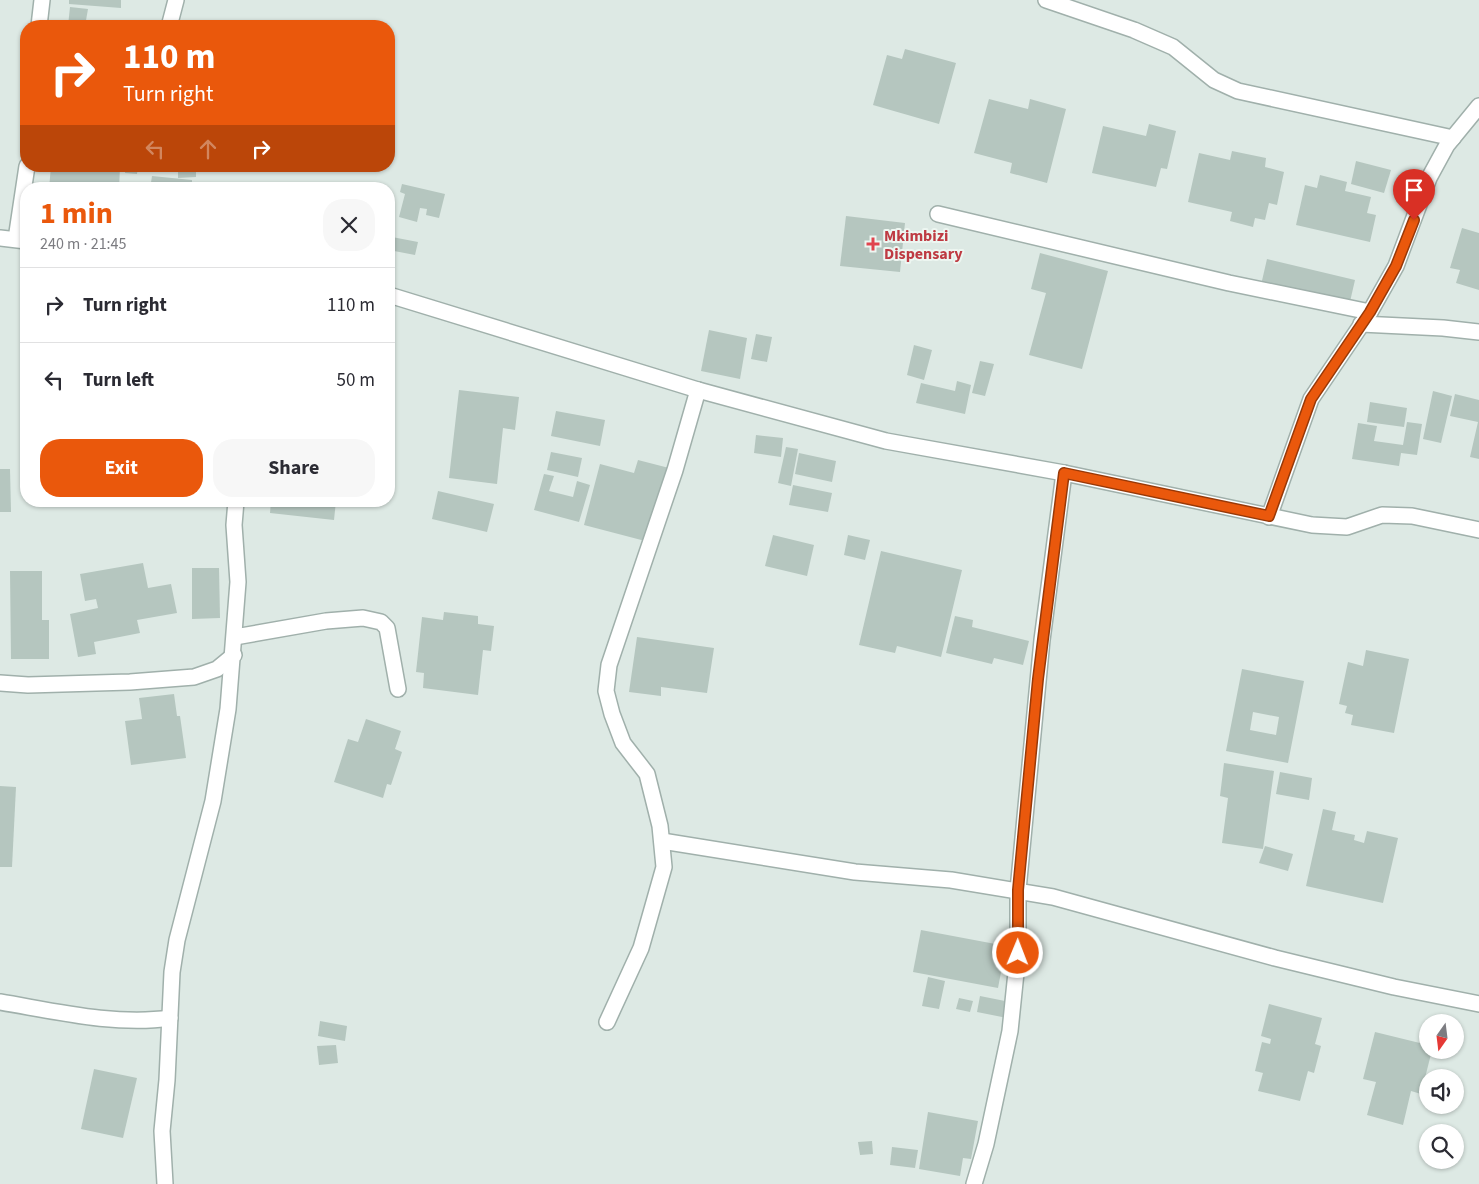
<!DOCTYPE html>
<meta charset="utf-8">
<style>
:root{--surface:#fff;--page:#f7f7f7;--text:#2b2b33;--muted:#7c7c81;--line:#e1e1e2;--accent:#ea580c}
body{margin:0;font-family:"Source Sans 3",sans-serif;background:var(--page);color:var(--text);height:100vh;display:flex;flex-direction:column;font-size:19px;white-space:nowrap}
*{box-sizing:border-box;margin:0}
p{font-size:16px;color:var(--muted)}
.icon{flex:none;width:28px;height:28px;fill:none;stroke:currentColor;stroke-width:2;stroke-linecap:round;stroke-linejoin:round}
.map{position:relative;flex:1;overflow:hidden}
.sheet{position:absolute;left:20px;top:182px;width:375px;height:325px;display:flex;flex-direction:column;background:var(--surface);border-radius:20px;box-shadow:0 1px 4px #0004}
.sheet>*{flex:none}
.hud{position:absolute;left:20px;top:20px;width:375px;height:152px;border-radius:20px;box-shadow:0 1px 4px #0004;background:#ea580c;color:#fff;overflow:hidden}
.needle{width:32px;rotate:194deg}
.tools{position:absolute;left:1419px;top:1014px;display:grid;gap:10px}
.tools a{display:grid;place-items:center;width:45px;height:45px;border-radius:50%;background:var(--surface);box-shadow:0 1px 4px #0004;font-size:25px}
.pin{position:absolute;display:grid;place-items:center;width:42px;height:42px;color:#fff;margin:-51px -21px;border-radius:50% 50% 50% 0;rotate:-45deg;box-shadow:0 0 5px #0007}
.pin .icon{rotate:45deg}
.me{position:absolute;width:55px;margin:-28px;rotate:1deg;stroke-linejoin:round;filter:drop-shadow(0 0 4px #0008)}
.turn{display:flex;align-items:center;gap:18px;height:105px;padding:0 20px;font-size:22px}
.turn .icon{width:65px;height:65px;stroke-width:2.5}
.turn b{display:block;font-size:35px;line-height:42px}
.lanes{display:flex;align-items:center;height:48px;padding:0 20px;background:#0003;justify-content:center;gap:25px;direction:ltr}
.lanes .off{opacity:.35}
.round{display:grid;place-items:center;flex:none;width:52px;height:52px;border-radius:20px;background:var(--page)}
.summary{display:flex;align-items:center;justify-content:space-between;height:85px;padding:0 20px}
h1{font-size:30px;font-weight:700;line-height:38px;color:var(--accent)}
.action{display:flex;gap:10px;margin-top:auto;padding:10px 20px}
.action a{flex:1;height:58px;border-radius:20px;background:var(--accent);color:#fff;font-size:20px;font-weight:700;line-height:58px;text-align:center}
.action a+a{background:var(--page);color:var(--text)}
ul{padding:0;list-style:none}
li{display:flex;align-items:center;gap:15px;height:75px;padding:0 20px;border-top:1px solid var(--line)}
li div{flex:1}
li b{display:block;font-size:19px}
li em{font-style:normal}
.map>svg:first-child{display:block}
</style>
<div class="map">
<svg width="1479" height="1184" viewBox="0 0 1479 1184">
<rect width="100%" height="100%" fill="#dde9e4"/>
<!-- building -->
<g fill="#b5c6bf" fill-rule="evenodd">
<polygon points="69,0 121,0 121,8 69,4"/>
<polygon points="70,7 88,9 85,26 68,26"/>
<polygon points="129,21 145,22 144,26 128,26"/>
<polygon points="905,49 956,63 939,124 873,105 887,55 902,59"/>
<polygon points="989,99 1028,109 1030,99 1066,109 1047,183 1010,173 1012,163 974,153"/>
<polygon points="1149,124 1176,131 1167,169 1161,168 1156,187 1092,173 1103,126 1146,136"/>
<polygon points="1232,151 1266,158 1265,167 1284,172 1277,205 1269,203 1265,220 1255,218 1253,227 1230,221 1232,212 1188,202 1199,153 1230,160"/>
<polygon points="1356,161 1391,170 1384,193 1351,184"/>
<polygon points="51,166 120,167 119,189 49,189"/>
<polygon points="126,166 138,166 137,174 125,173"/>
<polygon points="178,166 196,166 196,177 178,178"/>
<polygon points="1320,175 1347,182 1345,191 1371,197 1367,213 1376,215 1370,242 1296,225 1305,185 1317,188"/>
<polygon points="152,176 192,180 192,189 150,189"/>
<polygon points="402,184 445,194 439,218 426,215 427,209 420,208 417,222 399,217 405,194 400,192"/>
<polygon points="846,216 905,223 900,272 840,266"/>
<polygon points="1462,228 1479,233 1479,290 1456,283 1460,270 1450,268"/>
<polygon points="392,237 418,242 415,255 389,250"/>
<polygon points="1040,253 1108,271 1082,369 1029,355 1046,293 1031,289"/>
<polygon points="1267,259 1355,280 1349,306 1261,285"/>
<polygon points="709,330 747,338 740,379 701,371"/>
<polygon points="756,334 772,337 767,362 751,359"/>
<polygon points="914,345 932,350 924,380 907,375"/>
<polygon points="980,361 994,364 985,396 972,393"/>
<polygon points="957,381 971,385 965,414 916,403 921,383 955,391"/>
<polygon points="459,390 519,397 515,430 503,428 497,484 449,478"/>
<polygon points="1433,391 1452,396 1441,443 1423,439"/>
<polygon points="1455,394 1479,400 1479,459 1470,457 1478,422 1450,416"/>
<polygon points="1370,402 1407,408 1404,427 1367,422"/>
<polygon points="556,411 605,420 600,446 551,436"/>
<polygon points="1407,422 1422,424 1417,455 1401,453 1399,466 1352,459 1358,423 1377,426 1374,441 1403,445"/>
<polygon points="756,435 783,438 781,457 754,453"/>
<polygon points="786,447 798,449 791,486 778,483"/>
<polygon points="551,452 582,458 578,477 547,470"/>
<polygon points="799,453 836,461 832,482 795,474"/>
<polygon points="638,460 669,468 649,542 584,525 600,464 634,473"/>
<polygon points="0,469 10,469 11,512 0,512"/>
<polygon points="544,474 554,476 549,491 573,497 577,481 590,485 579,522 534,510"/>
<polygon points="793,485 832,493 828,512 789,505"/>
<polygon points="438,491 494,504 487,532 432,519"/>
<polygon points="271,501 336,501 334,520 270,513"/>
<polygon points="773,535 814,545 807,576 765,566"/>
<polygon points="848,535 870,540 865,560 844,555"/>
<polygon points="881,551 962,570 941,657 897,646 895,653 859,645"/>
<polygon points="143,563 148,588 171,584 177,613 137,620 140,633 94,642 96,654 78,657 70,614 98,608 96,599 85,601 80,574"/>
<polygon points="192,568 219,568 220,618 192,619"/>
<polygon points="10,571 42,571 42,620 49,620 49,659 11,659"/>
<polygon points="444,612 478,616 478,624 494,626 491,651 483,650 478,695 423,688 424,673 416,672 422,617 443,620"/>
<polygon points="955,616 973,620 972,627 1029,641 1023,665 994,658 992,664 946,653"/>
<polygon points="637,637 714,648 707,693 661,687 661,696 629,692"/>
<polygon points="1366,650 1409,659 1394,733 1351,725 1353,715 1345,713 1347,706 1339,704 1348,662 1363,666"/>
<path d="M1242,669l62,12 -16,82 -62,-12zM1253,712l26,5 -3,18 -26,-5z"/>
<polygon points="174,694 177,716 180,716 186,758 131,765 125,721 142,719 139,698"/>
<polygon points="366,719 401,731 395,749 402,752 391,785 387,784 383,798 334,782 348,739 358,742"/>
<polygon points="1224,763 1274,771 1263,849 1222,843 1228,798 1220,796"/>
<polygon points="1280,772 1312,778 1309,800 1276,794"/>
<polygon points="0,786 16,787 12,867 0,867"/>
<polygon points="1323,809 1336,812 1332,830 1355,835 1354,840 1364,843 1367,831 1398,838 1383,903 1306,886"/>
<polygon points="1265,846 1293,854 1288,871 1259,863"/>
<polygon points="921,930 1006,946 998,988 913,972"/>
<polygon points="928,977 945,981 939,1009 922,1006"/>
<polygon points="980,996 1010,1002 1007,1018 977,1012"/>
<polygon points="959,998 973,1001 970,1012 956,1009"/>
<polygon points="1269,1004 1322,1018 1315,1044 1321,1046 1314,1073 1308,1071 1300,1101 1258,1091 1263,1073 1255,1071 1262,1042 1270,1044 1271,1039 1261,1036"/>
<polygon points="320,1021 347,1026 345,1041 318,1036"/>
<polygon points="1375,1032 1428,1045 1428,1050 1432,1050 1421,1094 1411,1091 1403,1125 1367,1115 1376,1082 1363,1079"/>
<polygon points="336,1045 338,1063 319,1065 317,1046"/>
<polygon points="94,1069 137,1078 123,1138 81,1129"/>
<polygon points="928,1112 978,1121 971,1159 963,1158 960,1176 919,1169"/>
<polygon points="872,1141 873,1154 860,1155 858,1142"/>
<polygon points="892,1147 918,1150 915,1168 890,1165"/>
</g>
<g fill="none" stroke-linecap="round" stroke-linejoin="round">
<defs>
<g id="street">
<polyline points="1046,0 1134,30 1173,47 1214,80 1238,91 1453,138"/>
<polyline points="170,23 176,0"/>
<polyline points="39,26 42,0"/>
<polyline points="938,214 1229,283 1370,312"/>
<polyline points="0,238 26,241"/>
<polyline points="16,239 27,166"/>
<polyline points="389,295 698,390 886,441 1064,473 1312,525 1347,527 1382,515 1412,516 1479,530"/>
<polyline points="1361,324 1443,328 1479,332"/>
<polyline points="1269,517 1311,399 1370,312 1396,266 1429,178 1447,145 1479,106"/>
<polyline points="235,637 326,621 363,618 381,622 387,628 398,689"/>
<polyline points="0,683 28,685 130,682 194,677 217,669 234,655"/>
<polyline points="662,841 855,872 951,880 1053,897 1275,958 1394,987 1479,1004"/>
<path d="M0,1002c54,9 116,24 170,16"/>
<polyline points="607,1022 641,948 664,867 660,826 647,774 623,743 612,714 606,691 609,665 675,470 698,390"/>
<polyline points="165,1184 162,1131 167,1080 172,972 177,940 213,801 228,709 238,582 234,525 236,501"/>
<polyline points="974,1184 986,1144 1010,1031 1018,953 1018,890 1042,640 1064,473"/>
</g>
</defs>
<!-- street casing -->
<use href="#street" stroke="#a0b0ab" stroke-width="18"/>
<!-- street -->
<use href="#street" stroke="#fff" stroke-width="15"/>
</g>
<g fill="none" stroke-linecap="round" stroke-linejoin="round">
<defs>
<polyline id="route" points="1018,953 1018,890 1038,679 1064,473 1269,516 1311,399 1370,312 1396,266 1414,220"/>
</defs>
<!-- route casing -->
<use href="#route" stroke="#983908" stroke-width="12"/>
<!-- route -->
<use href="#route" stroke="#ea580c" stroke-width="9"/>
</g>
<!-- markers -->
<path fill="#e0444e" stroke="#edf6f1" stroke-width="2" d="M870.5 236.5h5v5h5v5h-5v5h-5v-5h-5v-5h5z"/>
<g text-anchor="middle" stroke-width="4" stroke-linejoin="round" paint-order="stroke">
<!-- health labels -->
<g font-size="16" font-weight="bold" fill="#be3a42" stroke="#edf6f1" text-anchor="start">
<text x="884" y="241">Mkimbizi<tspan x="884" dy="18">Dispensary</tspan></text>
</g>
</g>
</svg>
<div class="tools">
<a><svg class="needle" viewBox="-14 -14 28 28"><path d="M0-13l5 13h-10z" fill="#e53935"/><path d="M0 13l5-13h-10z" fill="#7c7c81"/></svg></a>
<a><svg class="icon" aria-label="sound" viewBox="0 0 24 24"><path d="M4 9h4l5-4v14l-5-4H4zM17 9q2 3 0 6"/></svg></a>
<a><svg class="icon" aria-label="search" viewBox="0 0 24 24"><circle cx="10" cy="10" r="6"/><path d="M15 15l6 6"/></svg></a>
</div>
<div class="pin" style="left:1414px;top:220px;background:#d93025"><svg class="icon" aria-label="arrive" viewBox="0 0 24 24"><path d="M6 21V4h12l-3 4 3 4H6"/></svg></div>
<svg class="me" style="left:1018px;top:953px" viewBox="-20 -20 40 40"><circle r="17" fill="#ea580c" stroke="#fff" stroke-width="3"/><path d="M0-11L8 9 0 5-8 9z" fill="#fff"/></svg>
<div class="hud">
<div class="turn"><svg class="icon" aria-label="right" viewBox="0 0 24 24"><path d="M7 20v-9h11M14 6l5 5-5 5"/></svg><div><b>110 m</b>Turn right</div></div>
<div class="lanes"><svg class="icon off" aria-label="left" viewBox="0 0 24 24"><path d="M17 20v-9H6M10 6l-5 5 5 5"/></svg><svg class="icon off" aria-label="ahead" viewBox="0 0 24 24"><path d="M12 20V5M6 11l6-6 6 6"/></svg><svg class="icon" aria-label="right" viewBox="0 0 24 24"><path d="M7 20v-9h11M14 6l5 5-5 5"/></svg></div>
</div>
<section class="sheet">
<div class="summary"><div><h1>1 min</h1><p>240 m · 21:45</p></div><a class="round"><svg class="icon" aria-label="close" viewBox="0 0 24 24"><path d="M6 6l12 12M18 6L6 18"/></svg></a></div>
<ul>
<li><svg class="icon" aria-label="right" viewBox="0 0 24 24"><path d="M7 20v-9h11M14 6l5 5-5 5"/></svg><div><b>Turn right</b></div><em>110 m</em></li>
<li><svg class="icon" aria-label="left" viewBox="0 0 24 24"><path d="M17 20v-9H6M10 6l-5 5 5 5"/></svg><div><b>Turn left</b></div><em>50 m</em></li>
</ul>
<div class="action"><a>Exit</a><a>Share</a></div>
</section>
</div>
